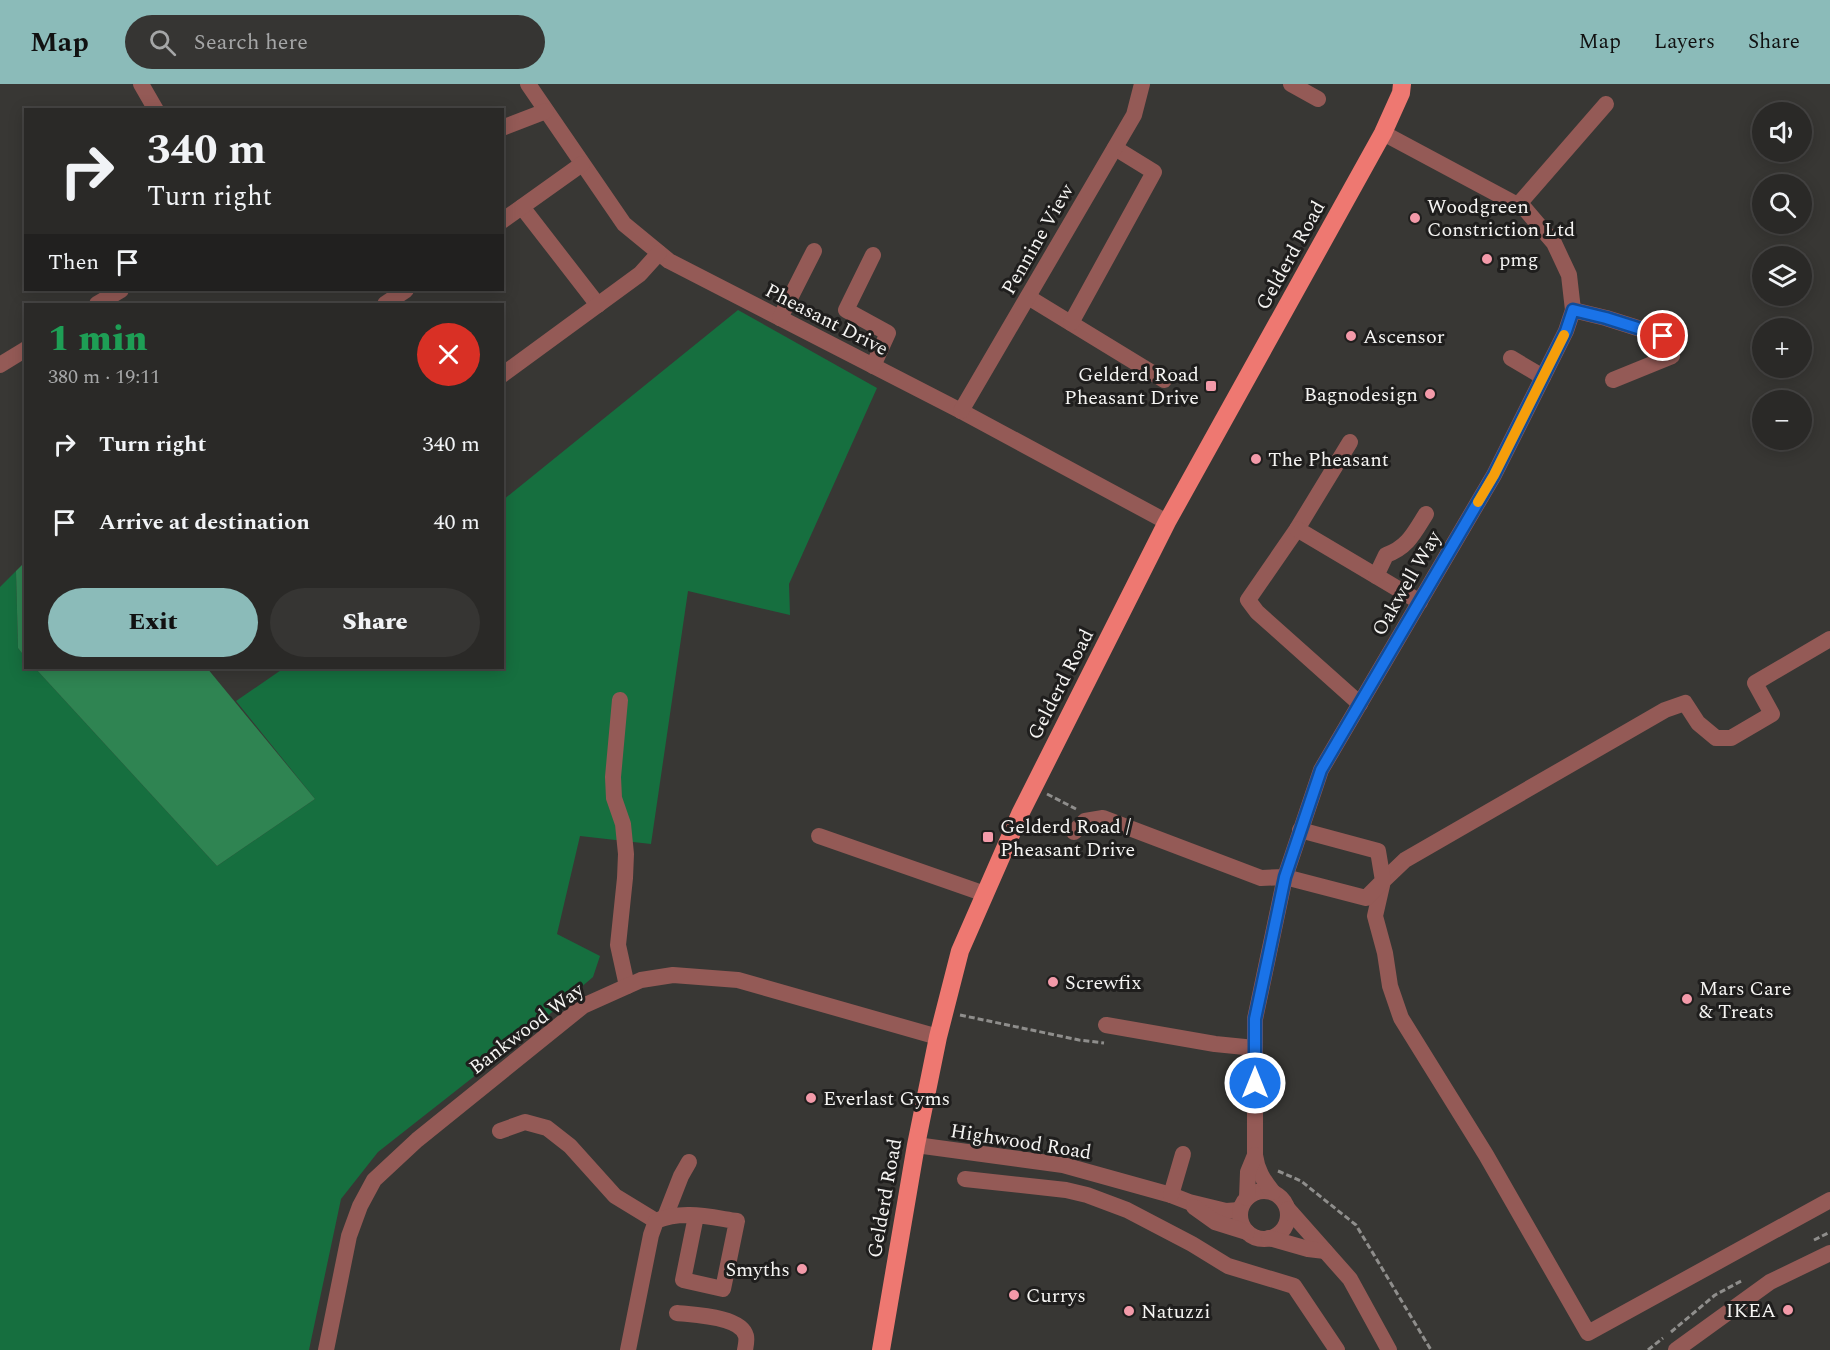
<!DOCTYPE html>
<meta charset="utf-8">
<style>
:root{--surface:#2a2927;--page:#363533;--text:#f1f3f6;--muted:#a5a6a7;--line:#464544;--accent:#8bbbb9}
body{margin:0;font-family:Spectral,serif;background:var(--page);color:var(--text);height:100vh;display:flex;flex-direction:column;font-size:22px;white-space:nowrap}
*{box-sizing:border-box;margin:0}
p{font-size:20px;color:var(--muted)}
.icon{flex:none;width:33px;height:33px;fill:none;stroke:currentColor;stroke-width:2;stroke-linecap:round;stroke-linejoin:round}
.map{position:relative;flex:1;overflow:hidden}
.sheet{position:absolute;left:24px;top:219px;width:480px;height:366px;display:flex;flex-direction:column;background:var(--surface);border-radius:0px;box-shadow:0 3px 15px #0003,0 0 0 2px var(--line)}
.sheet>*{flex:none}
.top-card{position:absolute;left:24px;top:24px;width:480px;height:183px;border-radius:0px;box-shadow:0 3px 15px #0003,0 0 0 2px var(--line);background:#2a2927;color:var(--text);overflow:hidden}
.tools{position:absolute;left:1752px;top:18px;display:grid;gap:12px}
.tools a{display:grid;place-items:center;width:60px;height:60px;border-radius:50%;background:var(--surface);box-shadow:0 3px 15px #0003,0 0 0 2px var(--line);font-size:30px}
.pin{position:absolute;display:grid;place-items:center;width:51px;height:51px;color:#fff;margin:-26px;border:3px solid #fff;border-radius:50%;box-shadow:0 2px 6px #0007}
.me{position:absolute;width:66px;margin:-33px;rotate:0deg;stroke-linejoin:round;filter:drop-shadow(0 0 4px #0008)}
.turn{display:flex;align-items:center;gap:21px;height:126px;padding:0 24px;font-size:27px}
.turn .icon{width:78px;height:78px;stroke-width:2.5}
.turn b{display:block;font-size:42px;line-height:51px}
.then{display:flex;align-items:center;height:57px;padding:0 24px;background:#0003;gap:12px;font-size:22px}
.round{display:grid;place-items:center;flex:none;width:63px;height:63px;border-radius:32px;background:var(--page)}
.headline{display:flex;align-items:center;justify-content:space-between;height:102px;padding:0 24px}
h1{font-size:36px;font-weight:800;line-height:45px;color:#1e9e55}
.button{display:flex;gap:12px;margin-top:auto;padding:12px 24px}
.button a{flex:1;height:69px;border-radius:36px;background:var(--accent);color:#111;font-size:24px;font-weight:800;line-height:69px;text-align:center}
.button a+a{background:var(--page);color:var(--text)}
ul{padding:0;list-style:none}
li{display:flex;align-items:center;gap:18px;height:78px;padding:0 24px}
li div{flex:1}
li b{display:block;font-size:22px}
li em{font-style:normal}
header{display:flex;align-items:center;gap:36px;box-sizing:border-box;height:84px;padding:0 30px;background:var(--accent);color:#111}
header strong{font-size:28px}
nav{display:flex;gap:33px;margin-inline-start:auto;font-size:21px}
.search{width:420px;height:54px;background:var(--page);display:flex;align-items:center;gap:15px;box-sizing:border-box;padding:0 21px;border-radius:33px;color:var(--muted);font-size:22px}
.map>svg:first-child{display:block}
</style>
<header>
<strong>Map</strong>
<div class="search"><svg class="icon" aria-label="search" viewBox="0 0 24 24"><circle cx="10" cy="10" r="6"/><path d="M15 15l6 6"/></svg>Search here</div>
<nav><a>Map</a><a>Layers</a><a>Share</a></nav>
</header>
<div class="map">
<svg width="1830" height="1266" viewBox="0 0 1830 1266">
<rect width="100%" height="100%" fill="#383734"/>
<!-- green -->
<polygon fill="#166f3f" points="738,226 877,304 789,500 790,531 688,507 651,760 580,752 557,850 600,872 593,893 509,965 378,1068 341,1115 309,1266 0,1266 0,503 16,487 18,564 25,573 26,584 35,584 217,782 315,715 236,617 284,584 502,584 503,416"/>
<!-- forest -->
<g fill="#2f8452">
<polygon points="25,478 25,573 18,564 16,487"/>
<polygon points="35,584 207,584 315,715 217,782"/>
</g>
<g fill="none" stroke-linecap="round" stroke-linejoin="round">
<!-- path -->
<g stroke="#8f8e8c" stroke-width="3" stroke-dasharray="6 3" stroke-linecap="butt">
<polyline points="1047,710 1076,725"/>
<polyline points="960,931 1079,956 1104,959"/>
<polyline points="1278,1087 1301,1097 1356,1141 1431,1266"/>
<polyline points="1814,1156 1830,1148"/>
<polyline points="1671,1248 1715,1211 1743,1196"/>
<polyline points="1648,1266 1663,1254"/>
</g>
<!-- minor -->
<g stroke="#945a56" stroke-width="16">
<polyline points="141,0 156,26"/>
<polyline points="528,0 624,140 669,177 961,327 1167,438"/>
<polyline points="1291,0 1318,15"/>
<polyline points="502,44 546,27"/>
<polyline points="1518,121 1606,20"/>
<polyline points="522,123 598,221"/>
<polyline points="502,137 582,80"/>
<polyline points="873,171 846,226 888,249 873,282"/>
<polyline points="1028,213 1164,296"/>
<polyline points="97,220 121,206"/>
<polyline points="385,220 406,206"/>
<polyline points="1573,226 1606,234 1663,252 1672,272 1613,296"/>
<polyline points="780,234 814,167"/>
<polyline points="1071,239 1154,88 1115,64"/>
<polyline points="1511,274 1543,293"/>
<polyline points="0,281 26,265"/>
<polyline points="502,291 640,190 659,169"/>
<polyline points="961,327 1134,31 1142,0"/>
<polyline points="1350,358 1297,445 1248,516 1257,528 1360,620"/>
<polyline points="1297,445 1420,518"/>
<path d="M1376,492l10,-21c22,-8 28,-22 40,-41"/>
<polyline points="1830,555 1755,599 1772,630 1731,654 1716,654 1698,639 1685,619 1665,626 1405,776 1383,797 1375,832 1385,869 1390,902 1401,934 1486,1071 1588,1249 1830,1116"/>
<polyline points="620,616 613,693 614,714 623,740 626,770 625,794 618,861 627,902"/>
<polyline points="1074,748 1085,737 1103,734 1261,794 1285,793 1366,814 1383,797 1378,767 1300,746"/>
<polyline points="819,752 985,810"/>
<polyline points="1106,941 1215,960 1255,964"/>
<polyline points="500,1047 525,1038 547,1044 570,1062 615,1112 656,1137"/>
<polyline points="916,1061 1063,1081 1171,1111 1189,1118 1226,1127 1240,1126"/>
<polyline points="965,1095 1066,1106 1087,1111 1127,1126 1192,1160 1228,1182 1294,1202 1337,1266"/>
<circle cx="1264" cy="1131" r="24"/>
<path d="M1273,1108c-10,-12 -16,-22 -18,-37v-136l30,-142 36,-107 173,-295 72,-144 7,-21 -4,-35 -15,-32 -29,-34 -142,-76"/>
<polyline points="1171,1111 1183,1070"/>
<polyline points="1247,1114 1248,1088 1255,1071"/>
<polyline points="1194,1123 1215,1138 1247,1148"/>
<polyline points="1288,1125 1350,1195 1389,1266"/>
<polyline points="665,1133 681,1092 689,1078"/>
<polyline points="1269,1154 1308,1165 1325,1167"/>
<path d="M677,1229c17,2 64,3 69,23 1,4 0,9 -1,14"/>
<polyline points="326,1266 349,1152 360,1122 374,1096 417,1056 583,922 641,896 673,891 738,896 938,953"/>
<path d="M628,1266l23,-115 5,-14c26,-11 53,-4 81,0l-14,68 -40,-9 13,-64"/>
<polyline points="1676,1266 1770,1198 1830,1169"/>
</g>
<!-- major -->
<polyline stroke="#ee7871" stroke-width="18" points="881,1266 916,1061 938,953 960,867 1020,730 1167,438 1383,49 1401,9 1402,0"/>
</g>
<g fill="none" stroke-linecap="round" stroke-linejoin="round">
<defs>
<polyline id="route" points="1255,999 1255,935 1268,874 1285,793 1321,686 1494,391 1566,247 1573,226 1606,234 1663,252"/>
</defs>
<!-- route casing -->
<use href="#route" stroke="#114b97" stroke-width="15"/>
<!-- route -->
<use href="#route" stroke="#1a73e8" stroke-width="10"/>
<!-- slow -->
<polyline stroke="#f59e0b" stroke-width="10" points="1478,418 1494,391 1564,251"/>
</g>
<!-- markers -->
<g fill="#f39aa9" stroke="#1f1e1d" stroke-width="2">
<circle cx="1415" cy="134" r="6"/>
<circle cx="1487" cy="175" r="6"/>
<circle cx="1351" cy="252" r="6"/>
<rect x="1205" y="296" width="12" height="12" rx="3"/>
<circle cx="1430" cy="310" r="6"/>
<circle cx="1256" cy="375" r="6"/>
<rect x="982" y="747" width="12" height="12" rx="3"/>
<circle cx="1053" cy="898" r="6"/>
<circle cx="1687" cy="915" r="6"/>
<circle cx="811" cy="1014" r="6"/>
<circle cx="802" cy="1185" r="6"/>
<circle cx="1014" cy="1211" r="6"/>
<circle cx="1788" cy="1226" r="6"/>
<circle cx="1129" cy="1227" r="6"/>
</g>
<g text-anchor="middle" stroke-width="6" stroke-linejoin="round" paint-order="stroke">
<!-- poi labels -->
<g font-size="20" fill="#f5f4f2" stroke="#1f1e1d" text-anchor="start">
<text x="1427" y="129">Woodgreen<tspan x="1427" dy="23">Constriction Ltd</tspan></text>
<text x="1499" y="182">pmg</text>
<text x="1363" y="259">Ascensor</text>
<text x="1199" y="297" text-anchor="end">Gelderd Road<tspan x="1199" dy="23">Pheasant Drive</tspan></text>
<text x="1418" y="317" text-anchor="end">Bagnodesign</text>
<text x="1268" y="382">The Pheasant</text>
<text x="1000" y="749">Gelderd Road /<tspan x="1000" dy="23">Pheasant Drive</tspan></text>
<text x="1065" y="905">Screwfix</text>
<text x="1699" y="911">Mars Care<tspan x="1699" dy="23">&amp; Treats</tspan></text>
<text x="823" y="1021">Everlast Gyms</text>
<text x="790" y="1192" text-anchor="end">Smyths</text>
<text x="1026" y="1218">Currys</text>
<text x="1776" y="1233" text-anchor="end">IKEA</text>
<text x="1141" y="1234">Natuzzi</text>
</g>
<!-- street labels -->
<g font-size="20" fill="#f5f4f2" stroke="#1f1e1d">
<text transform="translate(1037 155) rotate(-60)" y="7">Pennine View</text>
<text transform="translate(1290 171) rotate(-61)" y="7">Gelderd Road</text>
<text transform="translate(827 235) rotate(27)" y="7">Pheasant Drive</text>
<text transform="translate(1406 499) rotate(-60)" y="7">Oakwell Way</text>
<text transform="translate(1060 600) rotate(-63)" y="7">Gelderd Road</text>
<text transform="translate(526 944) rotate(-37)" y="7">Bankwood Way</text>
<text transform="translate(1021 1057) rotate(9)" y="7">Highwood Road</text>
<text transform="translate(884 1114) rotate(-80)" y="7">Gelderd Road</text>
</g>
</g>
</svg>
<div class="tools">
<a><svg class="icon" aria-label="sound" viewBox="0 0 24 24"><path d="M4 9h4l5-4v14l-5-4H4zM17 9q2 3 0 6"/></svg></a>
<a><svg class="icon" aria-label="search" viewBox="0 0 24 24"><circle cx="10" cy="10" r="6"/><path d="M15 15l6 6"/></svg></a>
<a><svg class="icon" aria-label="layers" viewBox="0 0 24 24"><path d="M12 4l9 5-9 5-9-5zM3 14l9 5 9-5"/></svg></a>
<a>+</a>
<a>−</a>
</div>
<div class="pin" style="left:1663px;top:252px;background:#d93025"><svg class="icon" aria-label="arrive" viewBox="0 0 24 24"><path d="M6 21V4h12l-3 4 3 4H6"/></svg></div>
<svg class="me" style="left:1255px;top:999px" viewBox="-20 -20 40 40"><circle r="17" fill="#1a73e8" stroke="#fff" stroke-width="3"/><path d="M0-11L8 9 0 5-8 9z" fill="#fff"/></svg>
<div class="top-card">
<div class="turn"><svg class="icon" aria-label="right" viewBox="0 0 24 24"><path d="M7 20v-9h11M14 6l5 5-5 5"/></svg><div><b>340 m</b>Turn right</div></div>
<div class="then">Then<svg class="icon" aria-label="arrive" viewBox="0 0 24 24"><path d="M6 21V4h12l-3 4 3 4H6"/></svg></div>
</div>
<section class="sheet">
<div class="headline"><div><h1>1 min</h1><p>380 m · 19:11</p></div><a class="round" style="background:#d93025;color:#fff"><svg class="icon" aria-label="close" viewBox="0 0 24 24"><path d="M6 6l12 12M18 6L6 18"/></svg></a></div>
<ul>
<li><svg class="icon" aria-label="right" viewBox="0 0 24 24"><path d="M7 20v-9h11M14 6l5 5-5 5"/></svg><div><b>Turn right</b></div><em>340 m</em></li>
<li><svg class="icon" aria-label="arrive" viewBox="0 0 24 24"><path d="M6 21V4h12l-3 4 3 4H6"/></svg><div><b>Arrive at destination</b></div><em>40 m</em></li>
</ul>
<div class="button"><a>Exit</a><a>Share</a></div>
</section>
</div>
